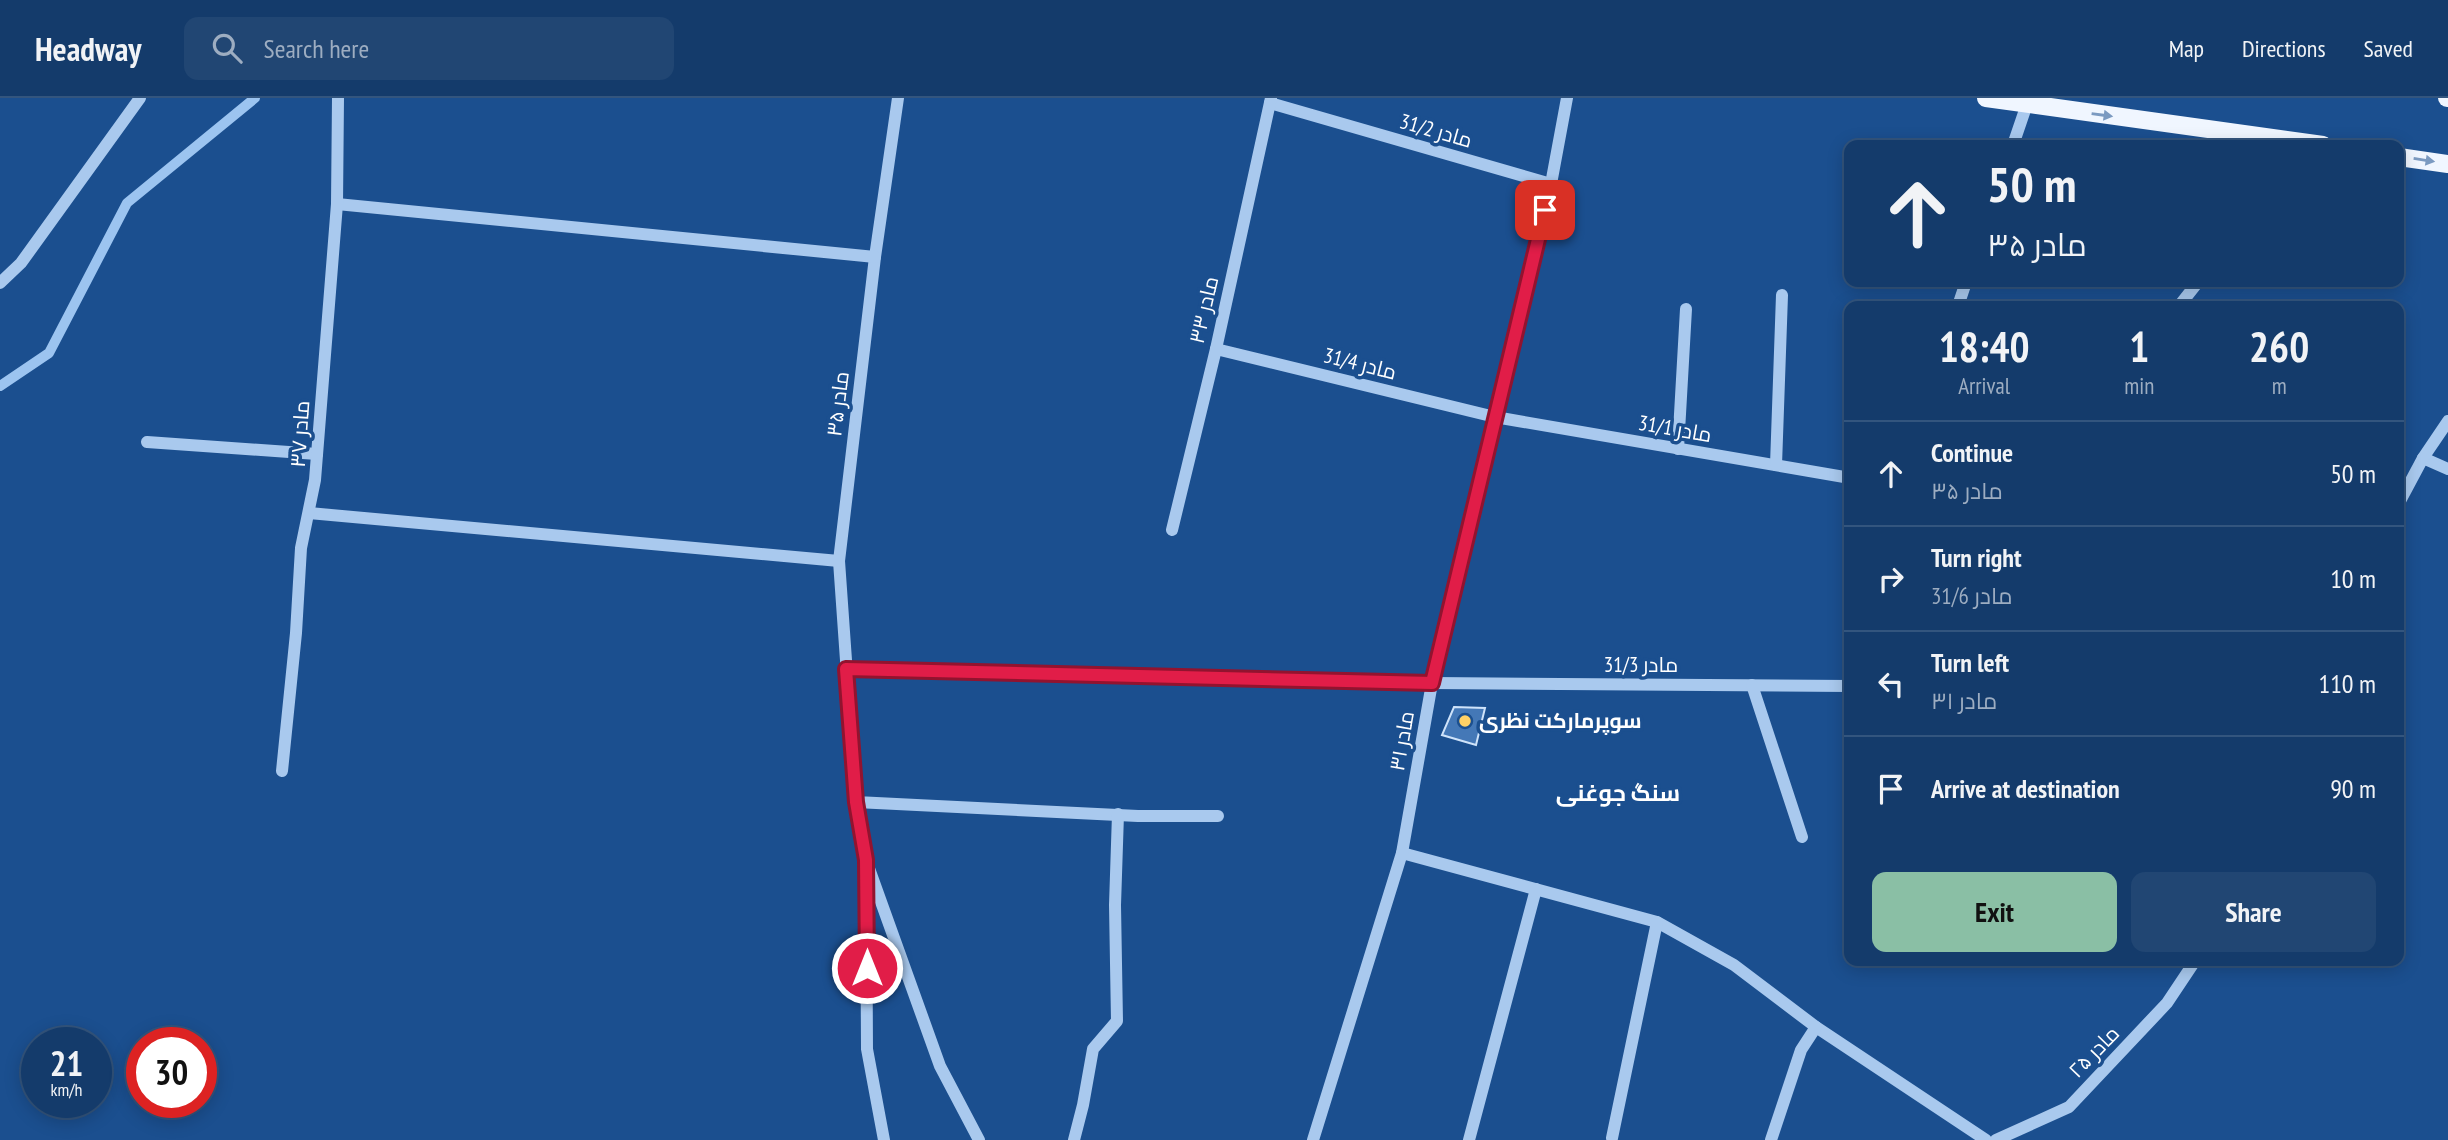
<!DOCTYPE html>
<meta charset="utf-8">
<style>
:root{--surface:#143b6b;--page:#214673;--text:#f1f3f6;--muted:#9dadc1;--line:#33557e;--accent:#8abfa5}
body{margin:0;font-family:"PT Sans Narrow",Cairo,sans-serif;background:var(--page);color:var(--text);height:100vh;display:flex;flex-direction:column;font-size:26px;white-space:nowrap}
*{box-sizing:border-box;margin:0}
p{font-size:23px;color:var(--muted)}
.icon{flex:none;width:38px;height:38px;fill:none;stroke:currentColor;stroke-width:2;stroke-linecap:round;stroke-linejoin:round}
.map{position:relative;flex:1;overflow:hidden}
.side{position:absolute;left:1844px;top:203px;width:560px;height:665px;display:flex;flex-direction:column;background:var(--surface);border-radius:14px;box-shadow:0 4px 18px #0003,0 0 0 2px var(--line)}
.side>*{flex:none}
.hud{position:absolute;left:1844px;top:42px;width:560px;height:147px;border-radius:14px;box-shadow:0 4px 18px #0003,0 0 0 2px var(--line);background:#143b6b;color:var(--text);overflow:hidden}
.speed{position:absolute;left:21px;top:929px;display:flex;gap:14px;font-size:35px;font-weight:700;text-align:center}
.speed>*{display:grid;place-content:center;width:91px;height:91px;border-radius:50%;background:var(--surface);box-shadow:0 4px 18px #0003,0 0 0 2px var(--line);line-height:1}
.speed small{font-size:18px;font-weight:400}
.speed .limit{border:10px solid #d22;background:#fff;color:#111}
.pin{position:absolute;display:grid;place-items:center;width:60px;height:60px;color:#fff;margin:-30px;border-radius:14px;box-shadow:0 4px 10px #0006}
.me{position:absolute;width:77px;margin:-38px;rotate:0deg;stroke-linejoin:round;filter:drop-shadow(0 0 5px #0008)}
.turn{display:flex;align-items:center;gap:24px;height:147px;padding:0 28px;font-size:32px}
.turn .icon{width:91px;height:91px;stroke-width:2.5}
.turn b{display:block;font-size:49px;line-height:60px}
.eta{display:flex;justify-content:space-evenly;align-items:center;height:119px;text-align:center}
.eta b{font-size:42px;font-weight:600;line-height:49px}
.primary-button{display:flex;gap:14px;margin-top:auto;padding:14px 28px}
.primary-button a{flex:1;height:80px;border-radius:14px;background:var(--accent);color:#111;font-size:28px;font-weight:600;line-height:80px;text-align:center}
.primary-button a+a{background:var(--page);color:var(--text)}
ul{padding:0;list-style:none}
li{display:flex;align-items:center;gap:21px;height:105px;padding:0 28px;border-top:2px solid var(--line)}
li div{flex:1}
li b{display:block;font-size:26px}
li em{font-style:normal}
header{display:flex;align-items:center;gap:42px;box-sizing:border-box;height:98px;padding:0 35px;background:var(--surface);border-bottom:2px solid var(--line)}
header strong{font-size:33px}
nav{display:flex;gap:38px;margin-inline-start:auto;font-size:24px}
.search{width:490px;height:63px;background:var(--page);display:flex;align-items:center;gap:18px;box-sizing:border-box;padding:0 24px;border-radius:14px;color:var(--muted);font-size:26px}
.map>svg:first-child{display:block}
</style>
<header>
<strong>Headway</strong>
<div class="search"><svg class="icon" aria-label="search" viewBox="0 0 24 24"><circle cx="10" cy="10" r="6"/><path d="M15 15l6 6"/></svg>Search here</div>
<nav><a>Map</a><a>Directions</a><a>Saved</a></nav>
</header>
<div class="map">
<svg width="2448" height="1042" viewBox="0 0 2448 1042">
<rect width="100%" height="100%" fill="#1b4f8f"/>
<g fill="none" stroke-linecap="round" stroke-linejoin="round">
<!-- stream -->
<polyline stroke="#9cc4f0" stroke-width="10" points="0,288 49,255 127,105 255,0"/>
</g>
<!-- building -->
<polygon fill="#4478b7" stroke="#cfe3fa" stroke-width="2" points="1454,609 1485,610 1476,647 1442,637"/>
<g fill="none" stroke-linecap="round" stroke-linejoin="round">
<!-- minor -->
<g stroke="#a9c9ee" stroke-width="12">
<polyline points="898,0 875,159 839,463 856,704 1138,718 1218,718"/>
<polyline points="1270,5 1551,86"/>
<polyline points="2013,47 2027,6"/>
<polyline points="337,106 875,159"/>
<polyline points="0,185 21,165 140,0"/>
<polyline points="1958,208 1966,184"/>
<polyline points="2179,208 2198,184"/>
<polyline points="1216,251 1495,319 1850,380"/>
<polyline points="147,344 317,356"/>
<polyline points="1678,351 1686,211"/>
<polyline points="2423,360 2448,371"/>
<polyline points="1776,367 1782,197"/>
<polyline points="2399,405 2423,360 2448,323"/>
<polyline points="309,415 839,463"/>
<polyline points="1172,432 1216,251 1271,0"/>
<polyline points="846,571 1432,585 1850,588"/>
<polyline points="1752,587 1802,739"/>
<polyline points="282,673 296,535 301,450 315,382 337,106 338,0"/>
<polyline points="856,704 866,762 940,968 979,1042"/>
<polyline points="1402,755 1657,824 1734,867 1816,929 1986,1042"/>
<polyline points="866,774 867,951 884,1042"/>
<polyline points="1612,1040 1657,824"/>
<polyline points="1074,1042 1083,1007 1093,951 1117,923 1115,807 1118,716"/>
<polyline points="1313,1042 1402,755 1432,585 1551,86 1567,0"/>
<polyline points="1469,1042 1536,791"/>
<polyline points="1771,1042 1801,952 1816,929"/>
<polyline points="1996,1042 2069,1009 2167,905 2195,863"/>
</g>
<!-- major -->
<g stroke="#f0f6ff" stroke-width="18">
<polyline points="1986,0 2323,47"/>
<polyline points="2447,0 2448,0"/>
<polyline points="2399,59 2448,66"/>
</g>
</g>
<!-- one-way arrows -->
<defs><path id="oneway-solid" d="M-6-.8H1V-3.2L6.5 0L1 3.2V.8H-6Z" transform="scale(1.75)"/></defs>
<g fill="#7b9ac1">
<use href="#oneway-solid" transform="translate(2102 17) rotate(8)"/>
<use href="#oneway-solid" transform="translate(2424 62) rotate(9)"/>
</g>
<g fill="none" stroke-linecap="round" stroke-linejoin="round">
<defs>
<polyline id="route" points="867,870 866,762 856,704 846,571 1432,585 1545,112"/>
</defs>
<!-- route casing -->
<use href="#route" stroke="#92132f" stroke-width="18"/>
<!-- route -->
<use href="#route" stroke="#e11d48" stroke-width="12"/>
</g>
<!-- markers -->
<circle fill="#ffd166" stroke="#1b4f8f" stroke-width="2.5" cx="1465" cy="623" r="7"/>
<g text-anchor="middle" stroke-width="7" stroke-linejoin="round" paint-order="stroke">
<!-- street labels -->
<g font-size="21" fill="#fff" stroke="#1b4f8f">
<text transform="translate(1436 33) rotate(16)" y="7">مادر 31/2</text>
<text transform="translate(1204 212) rotate(-77)" y="7">مادر ۳۳</text>
<text transform="translate(1360 266) rotate(14)" y="7">مادر 31/4</text>
<text transform="translate(838 306) rotate(-83)" y="7">مادر ۳۵</text>
<text transform="translate(1675 331) rotate(10)" y="7">مادر 31/1</text>
<text transform="translate(300 336) rotate(-86)" y="7">مادر ۳۷</text>
<text x="1641" y="574">مادر 31/3</text>
<text transform="translate(1402 643) rotate(-80)" y="7">مادر ۳۱</text>
<text transform="translate(2094 954) rotate(-46)" y="7">مادر ۲۵</text>
</g>
<!-- poi labels -->
<g font-size="21" font-weight="bold" fill="#fff" stroke="#1b4f8f" text-anchor="start">
<text x="1479" y="630">سوپرمارکت نظری</text>
</g>
<!-- neighbourhood labels -->
<g font-size="23" font-weight="bold" fill="#fff" stroke="#1b4f8f">
<text x="1618" y="703">سنگ جوغنی</text>
</g>
</g>
</svg>
<div class="speed"><div>21<small>km/h</small></div><div class="limit">30</div></div>
<div class="pin" style="left:1545px;top:112px;background:#d93025"><svg class="icon" aria-label="arrive" viewBox="0 0 24 24"><path d="M6 21V4h12l-3 4 3 4H6"/></svg></div>
<svg class="me" style="left:867px;top:870px" viewBox="-20 -20 40 40"><circle r="17" fill="#e11d48" stroke="#fff" stroke-width="3"/><path d="M0-11L8 9 0 5-8 9z" fill="#fff"/></svg>
<div class="hud">
<div class="turn"><svg class="icon" aria-label="ahead" viewBox="0 0 24 24"><path d="M12 20V5M6 11l6-6 6 6"/></svg><div><b>50 m</b>مادر ۳۵</div></div>
</div>
<section class="side">
<div class="eta">
<div><b>18:40</b><p>Arrival</p></div>
<div><b>1</b><p>min</p></div>
<div><b>260</b><p>m</p></div>
</div>
<ul>
<li><svg class="icon" aria-label="ahead" viewBox="0 0 24 24"><path d="M12 20V5M6 11l6-6 6 6"/></svg><div><b>Continue</b><p>مادر ۳۵</p></div><em>50 m</em></li>
<li><svg class="icon" aria-label="right" viewBox="0 0 24 24"><path d="M7 20v-9h11M14 6l5 5-5 5"/></svg><div><b>Turn right</b><p>مادر 31/6</p></div><em>10 m</em></li>
<li><svg class="icon" aria-label="left" viewBox="0 0 24 24"><path d="M17 20v-9H6M10 6l-5 5 5 5"/></svg><div><b>Turn left</b><p>مادر ۳۱</p></div><em>110 m</em></li>
<li><svg class="icon" aria-label="arrive" viewBox="0 0 24 24"><path d="M6 21V4h12l-3 4 3 4H6"/></svg><div><b>Arrive at destination</b></div><em>90 m</em></li>
</ul>
<div class="primary-button"><a>Exit</a><a>Share</a></div>
</section>
</div>
